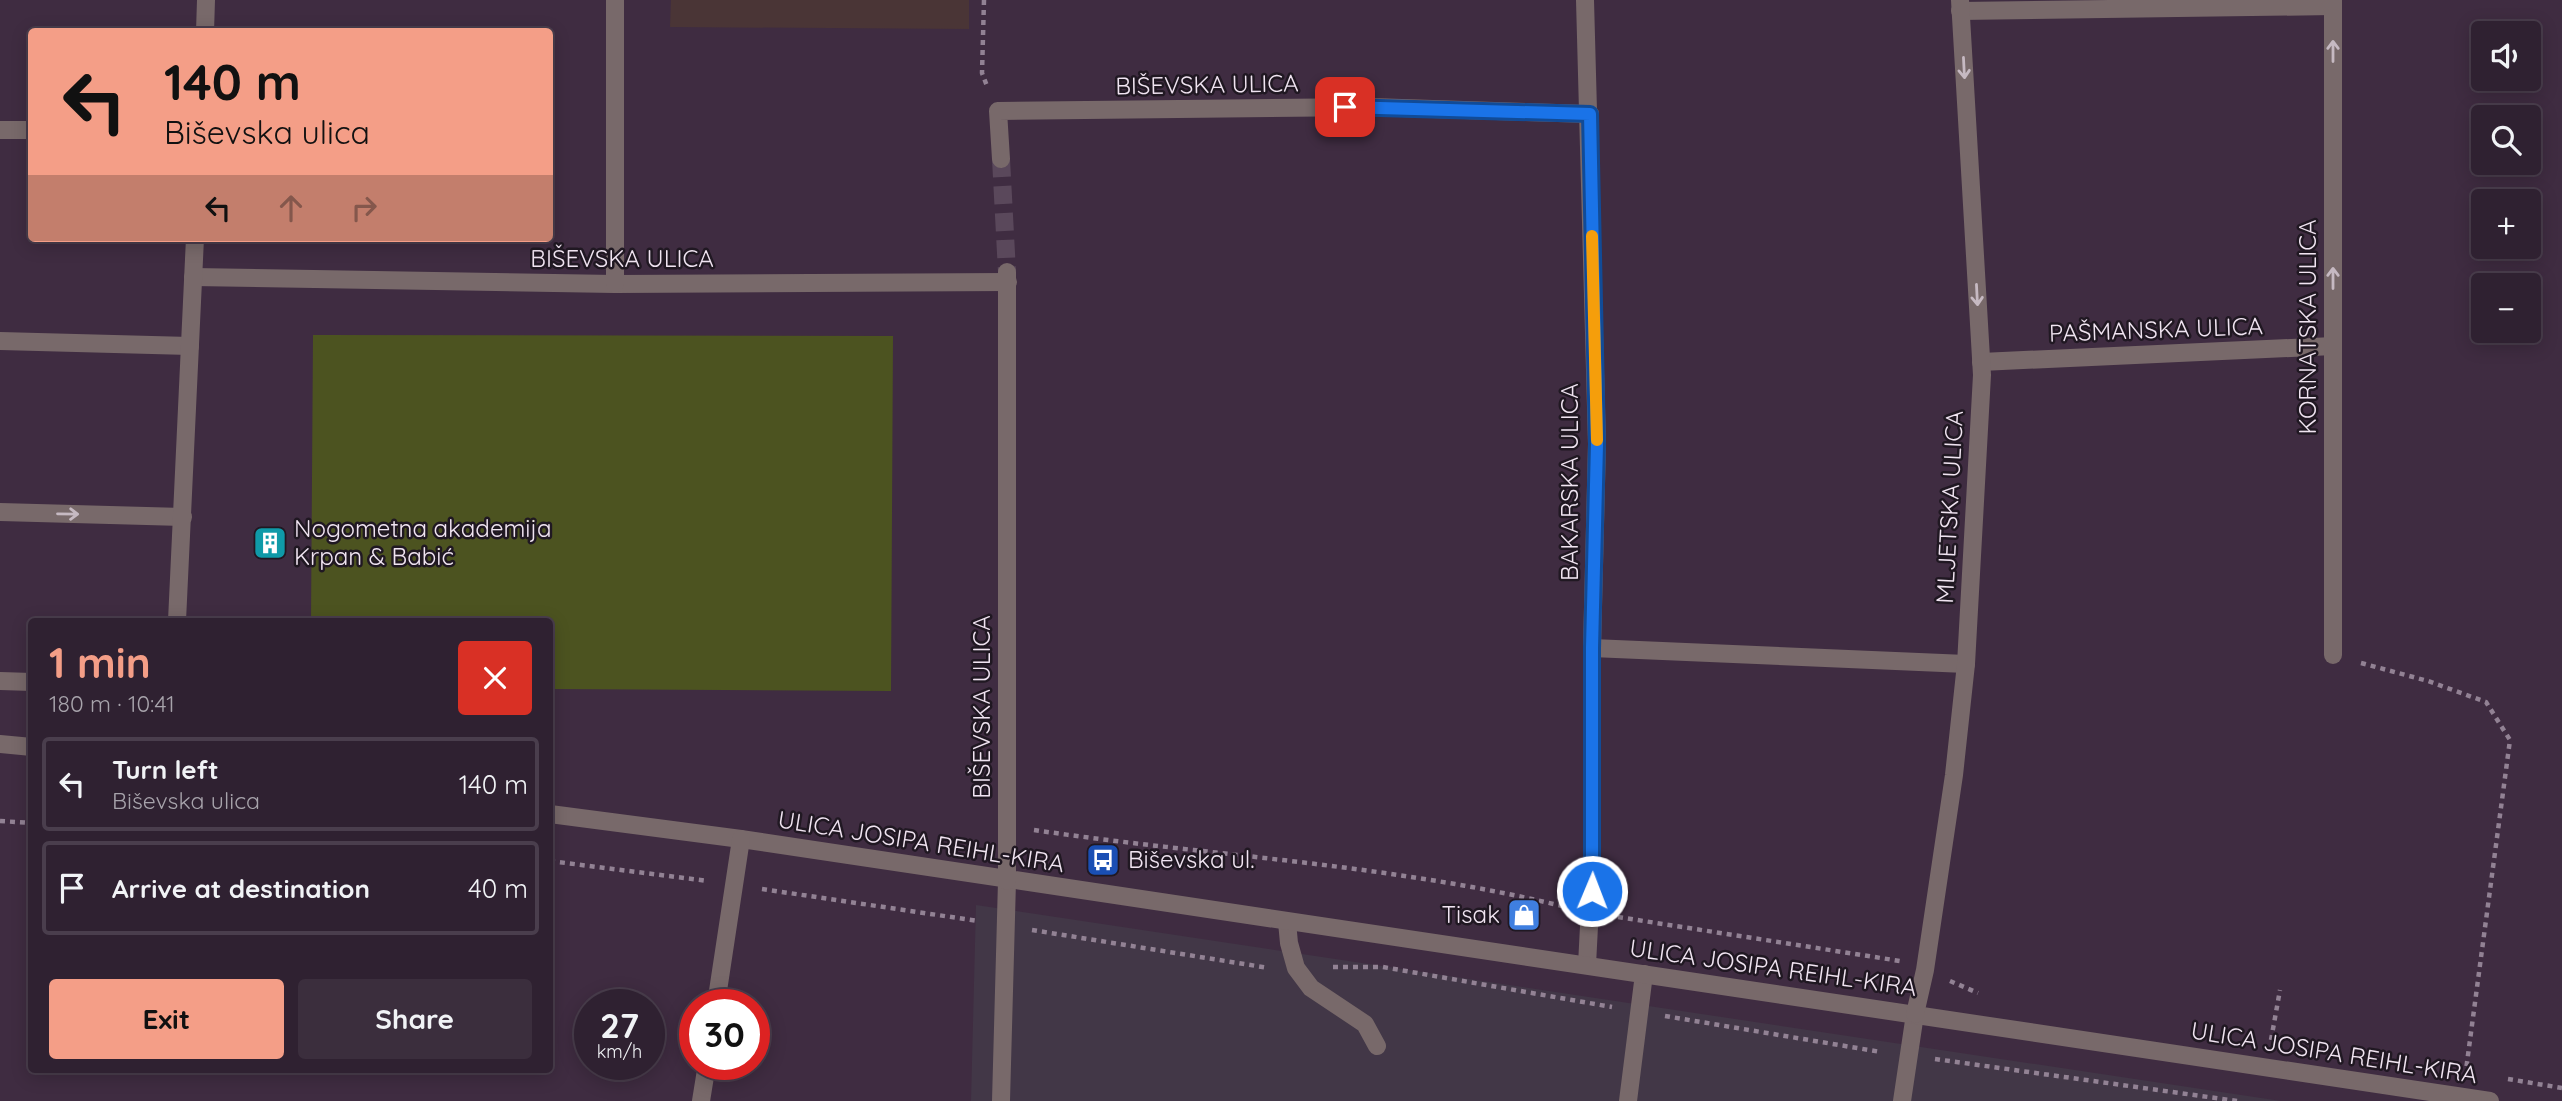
<!DOCTYPE html>
<meta charset="utf-8">
<style>
:root{--surface:#2f2131;--page:#3b2e3d;--text:#f1f3f6;--muted:#a7a3ab;--line:#4a3e4d;--accent:#f49e87}
body{margin:0;font-family:Quicksand,sans-serif;background:var(--page);color:var(--text);height:100vh;display:flex;flex-direction:column;font-size:26px;white-space:nowrap}
*{box-sizing:border-box;margin:0}
p{font-size:23px;color:var(--muted)}
.icon{flex:none;width:38px;height:38px;fill:none;stroke:currentColor;stroke-width:2;stroke-linecap:round;stroke-linejoin:round}
.map{position:relative;flex:1;overflow:hidden}
.panel{position:absolute;left:28px;top:618px;width:525px;height:455px;display:flex;flex-direction:column;background:var(--surface);border-radius:7px;box-shadow:0 4px 18px #0003,0 0 0 2px var(--line)}
.panel>*{flex:none}
.hud{position:absolute;left:28px;top:28px;width:525px;height:214px;border-radius:7px;box-shadow:0 4px 18px #0003,0 0 0 2px var(--line);background:#f49e87;color:#111;overflow:hidden}
.tools{position:absolute;left:2471px;top:21px;display:grid;gap:14px}
.tools a{display:grid;place-items:center;width:70px;height:70px;border-radius:7px;background:var(--surface);box-shadow:0 4px 18px #0003,0 0 0 2px var(--line);font-size:35px}
.speed{position:absolute;left:574px;top:989px;display:flex;gap:14px;font-size:35px;font-weight:700;text-align:center}
.speed>*{display:grid;place-content:center;width:91px;height:91px;border-radius:50%;background:var(--surface);box-shadow:0 4px 18px #0003,0 0 0 2px var(--line);line-height:1}
.speed small{font-size:18px;font-weight:400}
.speed .limit{border:10px solid #d22;background:#fff;color:#111}
.pin{position:absolute;display:grid;place-items:center;width:60px;height:60px;color:#fff;margin:-30px;border-radius:14px;box-shadow:0 4px 10px #0006}
.me{position:absolute;width:77px;margin:-38px;rotate:1deg;stroke-linejoin:round;filter:drop-shadow(0 0 5px #0008)}
.turn{display:flex;align-items:center;gap:24px;height:147px;padding:0 21px;font-size:32px}
.turn .icon{width:91px;height:91px;stroke-width:2.5}
.turn b{display:block;font-size:49px;line-height:60px}
.lanes{display:flex;align-items:center;height:66px;padding:0 21px;background:#0003;justify-content:center;gap:35px;direction:ltr}
.lanes .off{opacity:.35}
.round{display:grid;place-items:center;flex:none;width:74px;height:74px;border-radius:7px;background:var(--page)}
.headline{display:flex;align-items:center;justify-content:space-between;height:119px;padding:0 21px}
h1{font-size:42px;font-weight:800;line-height:52px;color:var(--accent)}
.button{display:flex;gap:14px;margin-top:auto;padding:14px 21px}
.button a{flex:1;height:80px;border-radius:7px;background:var(--accent);color:#111;font-size:28px;font-weight:800;line-height:80px;text-align:center}
.button a+a{background:var(--page);color:var(--text)}
ul{padding:0;list-style:none}
li{display:flex;align-items:center;gap:21px;height:94px;margin:0 14px 10px;padding:0 7px;border:4px solid var(--line);border-radius:7px}
li div{flex:1}
li b{display:block;font-size:26px}
li em{font-style:normal}
.map>svg:first-child{display:block}
</style>
<div class="map">
<svg width="2562" height="1101" viewBox="0 0 2562 1101">
<rect width="100%" height="100%" fill="#3f2c41"/>
<!-- commercial -->
<polygon fill="#423747" points="976,905 2281,1101 971,1101"/>
<!-- education -->
<polygon fill="#4a3536" points="671,0 969,0 969,29 670,27"/>
<!-- green -->
<polygon fill="#4c5320" points="313,335 893,336 891,691 550,689 550,621 311,621"/>
<g fill="none" stroke-linecap="round" stroke-linejoin="round">
<!-- street-tunnel -->
<polyline stroke="#5a485b" stroke-width="18" stroke-dasharray="18 9" stroke-linecap="butt" points="1001,159 1007,272"/>
<!-- path -->
<g stroke="#928294" stroke-width="4.5" stroke-dasharray="5 5" stroke-linecap="butt">
<polyline points="984,0 982,73 987,86"/>
<polyline points="2361,663 2428,681 2486,702 2510,740 2466,1070"/>
<polyline points="0,821 32,823"/>
<path d="M1034,830c176,26 355,34 528,76"/>
<polyline points="550,861 708,881"/>
<polyline points="762,889 978,921"/>
<polyline points="1618,917 1900,961"/>
<polyline points="1032,930 1269,968"/>
<polyline points="1333,967 1383,967 1612,1007"/>
<polyline points="1950,981 1978,993"/>
<polyline points="1665,1016 1881,1052"/>
<polyline points="2271,1040 2280,990"/>
<polyline points="1935,1059 2237,1101"/>
<polyline points="2508,1079 2562,1088"/>
</g>
<!-- lane -->
<g stroke="#78696a" stroke-width="18">
<polyline points="0,681 32,682"/>
<polyline points="1287,922 1289,943 1296,968 1311,988 1365,1024 1377,1046"/>
<polyline points="1001,1101 1007,881"/>
<polyline points="1628,1101 1644,974"/>
<polyline points="1902,1101 1915,1014"/>
</g>
<!-- street -->
<g stroke="#78696a" stroke-width="18">
<polyline points="1585,0 1597,444 1592,648 1592,868 1587,965"/>
<polyline points="1960,11 2333,6"/>
<polyline points="205,32 206,0"/>
<polyline points="0,130 32,130"/>
<polyline points="1001,159 998,111 1371,107 1590,114"/>
<polyline points="193,277 615,284 1008,282"/>
<polyline points="615,284 615,0"/>
<polyline points="0,341 190,346"/>
<polyline points="1981,362 2333,346"/>
<polyline points="0,512 183,517"/>
<polyline points="177,621 195,238"/>
<polyline points="1592,648 1966,664"/>
<polyline points="2333,655 2333,0"/>
<polyline points="0,744 32,747"/>
<polyline points="550,814 741,839 2490,1101"/>
<polyline points="1007,881 1007,272"/>
<polyline points="716,1004 741,839"/>
<polyline points="1915,1014 1925,970 1954,775 1966,664 1982,375 1960,0"/>
<polyline points="701,1101 707,1064"/>
</g>
</g>
<!-- one-way arrows -->
<defs><path id="oneway-shaft" d="M-6 0H5M1.5-3L5.5 0L1.5 3" fill="none" stroke-width="1.6" stroke-linecap="round" stroke-linejoin="round" transform="scale(1.75)"/></defs>
<g stroke="#c6b9c2">
<use href="#oneway-shaft" transform="translate(2333 51) rotate(-90)"/>
<use href="#oneway-shaft" transform="translate(1964 68) rotate(87)"/>
<use href="#oneway-shaft" transform="translate(2333 278) rotate(-90)"/>
<use href="#oneway-shaft" transform="translate(1977 295) rotate(87)"/>
<use href="#oneway-shaft" transform="translate(68 514) rotate(1)"/>
</g>
<g fill="none" stroke-linecap="round" stroke-linejoin="round">
<defs>
<polyline id="route" points="1345,107 1590,114 1597,444 1592,648 1592,891"/>
</defs>
<!-- route casing -->
<use href="#route" stroke="#114b97" stroke-width="18"/>
<!-- route -->
<use href="#route" stroke="#1a73e8" stroke-width="12"/>
<!-- slow -->
<polyline stroke="#f59e0b" stroke-width="12" points="1592,236 1597,440"/>
</g>
<!-- icons -->
<defs>
<symbol id="building-square" viewBox="-11 -11 22 22"><rect x="-9" y="-9" width="18" height="18" rx="4" fill="#0f9aa8" stroke="#201822"/><path d="M-4-6H4V6H1V3H-1V6H-4ZM-2.5-4.3h1.7v1.8h-1.7ZM.8-4.3h1.7v1.8H.8ZM-2.5-1h1.7V.8h-1.7ZM.8-1h1.7V.8H.8Z" fill="#fff"/></symbol>
<symbol id="bus-square" viewBox="-11 -11 22 22"><rect x="-9" y="-9" width="18" height="18" rx="4" fill="#1a4fb4" stroke="#201822"/><path d="M-5-6H5V4H4V6H2V4H-2V6H-4V4H-5ZM-3.5-4V0h7V-4ZM-3.5 1.2v1.5H-2V1.2ZM2 1.2v1.5H3.5V1.2Z" fill="#fff"/></symbol>
<symbol id="shop-square" viewBox="-11 -11 22 22"><rect x="-9" y="-9" width="18" height="18" rx="4" fill="#3f7fe0" stroke="#201822"/><path d="M-5-2.5h2.3a2.7 3.5 0 0 1 5.4 0H5L5.5 6h-11ZM-1.5-2.5h3a1.5 2.3 0 0 0-3 0Z" fill="#fff"/></symbol>
</defs>
<g fill-rule="evenodd">
<use href="#building-square" x="251" y="524" width="38" height="38"/>
<use href="#bus-square" x="1084" y="841" width="38" height="38"/>
<use href="#shop-square" x="1505" y="896" width="38" height="38"/>
</g>
<g text-anchor="middle" stroke-width="5" stroke-linejoin="round" paint-order="stroke">
<!-- street labels -->
<g font-size="24" fill="#f0e4f1" stroke="#201822">
<text transform="translate(1207 85) rotate(-1)" y="8">BIŠEVSKA ULICA</text>
<text x="622" y="267">BIŠEVSKA ULICA</text>
<text transform="translate(2308 327) rotate(-90)" y="8">KORNATSKA ULICA</text>
<text transform="translate(2156 330) rotate(-2)" y="8">PAŠMANSKA ULICA</text>
<text transform="translate(1570 482) rotate(-90)" y="8">BAKARSKA ULICA</text>
<text transform="translate(1950 507) rotate(-87)" y="8">MLJETSKA ULICA</text>
<text transform="translate(982 707) rotate(-90)" y="8">BIŠEVSKA ULICA</text>
<text transform="translate(921 842) rotate(9)" y="8">ULICA JOSIPA REIHL-KIRA</text>
<text transform="translate(1773 968) rotate(8)" y="8">ULICA JOSIPA REIHL-KIRA</text>
<text transform="translate(2334 1053) rotate(9)" y="8">ULICA JOSIPA REIHL-KIRA</text>
</g>
<!-- poi labels -->
<g font-size="24" fill="#f0e4f1" stroke="#201822" text-anchor="start">
<text x="294" y="537">Nogometna akademija<tspan x="294" dy="28">Krpan &amp; Babić</tspan></text>
<text x="1128" y="868">Biševska ul.</text>
<text x="1500" y="923" text-anchor="end">Tisak</text>
</g>
</g>
</svg>
<div class="tools">
<a><svg class="icon" aria-label="sound" viewBox="0 0 24 24"><path d="M4 9h4l5-4v14l-5-4H4zM17 9q2 3 0 6"/></svg></a>
<a><svg class="icon" aria-label="search" viewBox="0 0 24 24"><circle cx="10" cy="10" r="6"/><path d="M15 15l6 6"/></svg></a>
<a>+</a>
<a>−</a>
</div>
<div class="speed"><div>27<small>km/h</small></div><div class="limit">30</div></div>
<div class="pin" style="left:1345px;top:107px;background:#d93025"><svg class="icon" aria-label="arrive" viewBox="0 0 24 24"><path d="M6 21V4h12l-3 4 3 4H6"/></svg></div>
<svg class="me" style="left:1592px;top:891px" viewBox="-20 -20 40 40"><circle r="17" fill="#1a73e8" stroke="#fff" stroke-width="3"/><path d="M0-11L8 9 0 5-8 9z" fill="#fff"/></svg>
<div class="hud">
<div class="turn"><svg class="icon" aria-label="left" viewBox="0 0 24 24"><path d="M17 20v-9H6M10 6l-5 5 5 5"/></svg><div><b>140 m</b>Biševska ulica</div></div>
<div class="lanes"><svg class="icon" aria-label="left" viewBox="0 0 24 24"><path d="M17 20v-9H6M10 6l-5 5 5 5"/></svg><svg class="icon off" aria-label="ahead" viewBox="0 0 24 24"><path d="M12 20V5M6 11l6-6 6 6"/></svg><svg class="icon off" aria-label="right" viewBox="0 0 24 24"><path d="M7 20v-9h11M14 6l5 5-5 5"/></svg></div>
</div>
<section class="panel">
<div class="headline"><div><h1>1 min</h1><p>180 m · 10:41</p></div><a class="round" style="background:#d93025;color:#fff"><svg class="icon" aria-label="close" viewBox="0 0 24 24"><path d="M6 6l12 12M18 6L6 18"/></svg></a></div>
<ul>
<li><svg class="icon" aria-label="left" viewBox="0 0 24 24"><path d="M17 20v-9H6M10 6l-5 5 5 5"/></svg><div><b>Turn left</b><p>Biševska ulica</p></div><em>140 m</em></li>
<li><svg class="icon" aria-label="arrive" viewBox="0 0 24 24"><path d="M6 21V4h12l-3 4 3 4H6"/></svg><div><b>Arrive at destination</b></div><em>40 m</em></li>
</ul>
<div class="button"><a>Exit</a><a>Share</a></div>
</section>
</div>
